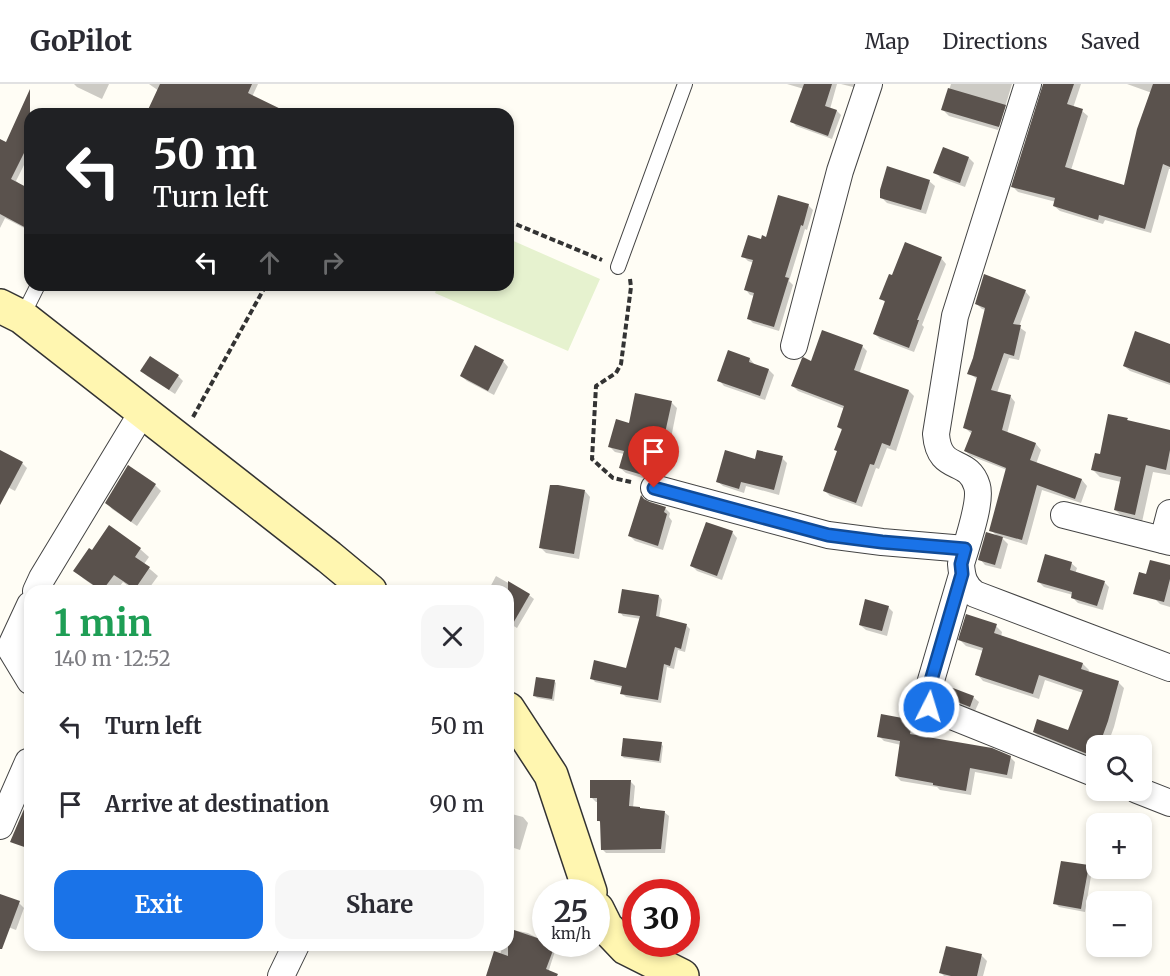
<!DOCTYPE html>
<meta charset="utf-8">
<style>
:root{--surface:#fff;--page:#f7f7f7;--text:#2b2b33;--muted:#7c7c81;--line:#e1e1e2;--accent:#1a73e8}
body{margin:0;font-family:Merriweather,serif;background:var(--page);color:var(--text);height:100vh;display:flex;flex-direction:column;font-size:22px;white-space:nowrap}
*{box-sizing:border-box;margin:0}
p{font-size:20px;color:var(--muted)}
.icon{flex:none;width:33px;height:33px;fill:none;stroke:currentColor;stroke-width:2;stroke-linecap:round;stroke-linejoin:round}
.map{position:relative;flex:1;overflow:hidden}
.panel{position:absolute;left:24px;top:501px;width:490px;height:366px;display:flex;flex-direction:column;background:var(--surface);border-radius:18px;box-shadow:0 3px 9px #0003}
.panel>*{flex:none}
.hud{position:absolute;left:24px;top:24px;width:490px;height:183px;border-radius:18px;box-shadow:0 3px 9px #0003;background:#202124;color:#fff;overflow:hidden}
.buttons{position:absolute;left:1086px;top:651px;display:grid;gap:12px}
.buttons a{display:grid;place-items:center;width:66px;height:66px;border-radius:12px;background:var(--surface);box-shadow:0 3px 9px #0003;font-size:30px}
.speed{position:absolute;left:532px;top:795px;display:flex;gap:12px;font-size:30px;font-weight:700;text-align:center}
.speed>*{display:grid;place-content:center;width:78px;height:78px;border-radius:50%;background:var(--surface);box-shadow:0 3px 9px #0003;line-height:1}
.speed small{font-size:15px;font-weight:400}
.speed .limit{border:9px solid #d22;background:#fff;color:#111}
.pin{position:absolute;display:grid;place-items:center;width:51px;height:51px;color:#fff;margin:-62px -26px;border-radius:50% 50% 50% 0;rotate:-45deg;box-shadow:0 0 6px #0007}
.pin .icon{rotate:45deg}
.me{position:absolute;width:66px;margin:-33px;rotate:5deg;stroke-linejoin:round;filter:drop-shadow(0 0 4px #0008)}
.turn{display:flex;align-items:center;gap:21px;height:126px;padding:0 30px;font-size:27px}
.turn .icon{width:78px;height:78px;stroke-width:2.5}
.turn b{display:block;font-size:42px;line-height:51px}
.lanes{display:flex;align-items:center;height:57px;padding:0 30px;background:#0003;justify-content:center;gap:30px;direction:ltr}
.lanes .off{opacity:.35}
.round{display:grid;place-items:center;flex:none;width:63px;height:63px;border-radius:18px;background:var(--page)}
.overview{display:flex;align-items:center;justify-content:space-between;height:102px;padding:0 30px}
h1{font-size:36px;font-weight:700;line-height:45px;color:#1e9e55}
.button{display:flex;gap:12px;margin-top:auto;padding:12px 30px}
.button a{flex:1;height:69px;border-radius:18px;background:var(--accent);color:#fff;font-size:24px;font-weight:700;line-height:69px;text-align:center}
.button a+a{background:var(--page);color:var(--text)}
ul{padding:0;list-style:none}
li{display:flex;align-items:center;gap:18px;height:78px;padding:0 30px}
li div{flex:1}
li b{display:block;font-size:22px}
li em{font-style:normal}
header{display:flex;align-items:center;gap:36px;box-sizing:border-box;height:84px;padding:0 30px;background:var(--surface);border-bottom:2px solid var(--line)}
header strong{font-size:28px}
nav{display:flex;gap:33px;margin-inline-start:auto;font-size:21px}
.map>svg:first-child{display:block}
</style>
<header>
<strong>GoPilot</strong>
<nav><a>Map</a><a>Directions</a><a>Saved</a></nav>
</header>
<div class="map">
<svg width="1170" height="892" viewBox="0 0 1170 892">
<rect width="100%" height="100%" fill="#fffdf5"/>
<!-- pitch -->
<polygon fill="#e6f2cf" points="509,155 600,195 568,267 435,209 438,201 508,201"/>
<!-- shadow -->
<g fill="#0003">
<polygon points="74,0 109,0 102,15 77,3"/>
<polygon points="149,0 258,0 252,13 285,30 148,30 159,7"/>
<polygon points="787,0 837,0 830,25 837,27 841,31 832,55 796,42 792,37 804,5"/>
<polygon points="841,0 859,0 857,4"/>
<polygon points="951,0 1012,0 998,46 949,32 943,26"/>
<polygon points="1044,0 1081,0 1073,24 1082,27 1088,32 1071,86 1125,103 1152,9 1127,0 1170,0 1170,85 1169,85 1151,149 1105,136 1103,140 1060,127 1054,122 1056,118 1018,108 1013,103"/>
<polygon points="23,24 35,30 30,30 30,69 16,97 22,102 30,106 30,147 5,134 0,144 0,68 6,60"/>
<polygon points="969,74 974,79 965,103 941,94 935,88"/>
<polygon points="929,97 935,102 926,130 887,119 881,113"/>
<polygon points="808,121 813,126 807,146 805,145 789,197 793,201 779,247 753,239 748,234 755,212 750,211 746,206 754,179 748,177 743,172 767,154"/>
<polygon points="941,174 946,180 922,241 924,243 914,268 880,255 874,249 886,219 881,214 893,193"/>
<polygon points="1025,207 1030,213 1019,243 1026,248 1019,276 1009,274 997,309 1010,312 1015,318 1007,350 1036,360 1041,366 1036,380 1082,396 1087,402 1081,419 1042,406 1027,461 1001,453 1008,460 1001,485 985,481 980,475 998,453 991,446 1007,386 971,372 965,367 972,350 965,344 978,296 969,289 986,226 982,225 976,219"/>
<polygon points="862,262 867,267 859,290 909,307 914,312 896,367 887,364 879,385 876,384 862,423 830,412 825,407 839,368 843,347 838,343 845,325 798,307 793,302 812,278"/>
<polygon points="1170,262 1170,301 1130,287 1124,282"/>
<polygon points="750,275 755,281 769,286 774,291 765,316 724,302 719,296"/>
<polygon points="503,277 508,283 494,311 467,297 461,292"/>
<polygon points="142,287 178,292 183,297 175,310 147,292"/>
<polygon points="672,319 677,324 671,354 674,357 664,394 652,397 626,389 620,384 624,370 615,368 610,363 630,341"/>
<polygon points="1127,336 1130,338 1170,347 1170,391 1153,388 1142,438 1123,433 1115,426 1121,398 1100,393 1093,386"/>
<polygon points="0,368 22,379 27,384 15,407 0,399"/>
<polygon points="782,374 787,379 779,411 746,402 744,409 723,402 717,397 756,377"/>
<polygon points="129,383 155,401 161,407 137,442 112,425 107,419"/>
<polygon points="585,407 590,413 579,475 546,469 541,464"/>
<polygon points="646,418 665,424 670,429 669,433 672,437 663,466 635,457 630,452"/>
<polygon points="109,443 140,465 149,473 144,480 158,492 147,507 135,507 123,498 116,507 101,507 84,495 75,487 92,468"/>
<polygon points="732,448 737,454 722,496 697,487 692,482"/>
<polygon points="1071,479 1077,484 1075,490 1104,498 1109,503 1103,526 1078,519 1072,513 1073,511 1044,503 1038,497"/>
<polygon points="1170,491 1170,523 1160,520 1156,516"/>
<polygon points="496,492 529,511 534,515 517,544 512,541 508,507 488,507"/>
<polygon points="659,512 662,516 659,535 687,542 690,545 685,568 678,566 674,585 667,583 661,619 626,613 622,609 623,604 595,598 592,594 627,586 641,535 623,532 620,528"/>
<polygon points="888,523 893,528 887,552 866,546 860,541"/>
<polygon points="996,542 1002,548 1001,553 1083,580 1089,586 1088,589 1118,598 1124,604 1114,643 1107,662 1096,662 1096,677 1040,654 1034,648 1069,648 1083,609 1045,596 1039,615 983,597 977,590 983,567 966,562 960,556"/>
<polygon points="554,597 556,599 554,617 537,614 535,612"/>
<polygon points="944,612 973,613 979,618 975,627 949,617"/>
<polygon points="912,638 918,643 916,652 1010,673 1015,678 1012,695 975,688 971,711 940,706 937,703 901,697 896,692 901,661 884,657 879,652"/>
<polygon points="661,660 663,662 661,679 624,674 622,672"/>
<polygon points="631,698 635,702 633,724 664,728 669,732 665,769 606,769 602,765 602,740 599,737 599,718 596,718 592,714"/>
<polygon points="508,729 523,733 528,739 520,766 508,762"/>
<polygon points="1088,782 1092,786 1085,828 1059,823 1055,819"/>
<polygon points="0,811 19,819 24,824 16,846 0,840"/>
<polygon points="508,845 528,849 556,864 547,892 487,892 500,871 503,861 508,861"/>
<polygon points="76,861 102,861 100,867"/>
<polygon points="982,872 987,877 983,892 944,892 941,889"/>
</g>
<!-- building -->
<g fill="#5a524d">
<polygon points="160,0 252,0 248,9 291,30 146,30"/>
<polygon points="804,0 832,0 825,22 837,26 828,52 790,38"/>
<polygon points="1043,0 1074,0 1067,20 1083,25 1065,83 1124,101 1137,45 1153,0 1170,0 1170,83 1163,80 1145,145 1099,131 1098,136 1053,122 1055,114 1011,103"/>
<polygon points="948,4 1006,21 999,43 941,26"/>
<polygon points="30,5 30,57 11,95 30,105 30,146 0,130 0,55 6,58"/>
<polygon points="943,63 969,73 960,99 933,89"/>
<polygon points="887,82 930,96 921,126 880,114 880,106"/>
<polygon points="778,111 809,120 803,142 801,141 785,193 789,194 774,243 747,235 754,209 744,206 753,176 741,173 748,151 761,155 762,151 766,153"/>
<polygon points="905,158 942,173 917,236 919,236 909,264 873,250 885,217 879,215 889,190 892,191"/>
<polygon points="984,190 1026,206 1013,240 1021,241 1014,272 1004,269 991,306 1011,311 1002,346 1036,359 1030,376 1082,395 1075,415 1037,401 1022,456 989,447 1006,384 964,367 972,347 963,344 977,293 967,290 973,274 985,224 975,220"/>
<polygon points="822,246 863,261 854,286 909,306 890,362 882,359 874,381 870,380 856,419 823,407 837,367 834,366 842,345 837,343 844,322 791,302 802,274 803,273 811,277"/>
<polygon points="1135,247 1170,260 1170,299 1123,282"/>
<polygon points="475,261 504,276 488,307 460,292"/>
<polygon points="728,266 750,274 749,278 769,285 760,312 717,297"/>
<polygon points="150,272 179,291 169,306 140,287"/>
<polygon points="635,309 672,317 665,349 670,350 659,390 651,389 646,392 619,384 624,367 608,363 616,335 629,339"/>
<polygon points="1108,330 1128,334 1127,336 1170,346 1170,366 1166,386 1146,381 1135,431 1114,426 1121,393 1091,386 1095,369 1100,370"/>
<polygon points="0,366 23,378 0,421"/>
<polygon points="725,366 755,375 757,366 783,372 774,406 741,398 739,405 716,398"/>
<polygon points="128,381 156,400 131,438 105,419"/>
<polygon points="550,401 558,401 585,406 574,470 539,464"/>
<polygon points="641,411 644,415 650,418 666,423 664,428 667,430 658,462 628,452"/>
<polygon points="706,438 733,447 717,492 690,482"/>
<polygon points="109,441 141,464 135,473 150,483 135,505 114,491 102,507 73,487 89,464 92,466"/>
<polygon points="986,448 1003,453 995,481 978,476"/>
<polygon points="1045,470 1072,478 1070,486 1105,497 1097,522 1071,514 1072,508 1037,498"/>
<polygon points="1150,476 1170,481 1170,495 1164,518 1133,510 1139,488 1146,490"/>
<polygon points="508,497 530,510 508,548"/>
<polygon points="622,505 659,511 656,532 687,540 681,565 675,563 670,582 664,580 658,616 620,610 622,602 590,595 594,576 626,584 640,532 618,529"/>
<polygon points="865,515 889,522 882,547 859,541"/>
<polygon points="966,530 997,540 994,549 1083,579 1081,585 1119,597 1108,637 1099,662 1096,662 1096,668 1095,673 1033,648 1037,635 1068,646 1083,606 1039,591 1033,610 975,591 983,564 958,556"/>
<polygon points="536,593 555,596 552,615 533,612"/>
<polygon points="945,601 974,612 970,623 942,612"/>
<polygon points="881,630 913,636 910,650 992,664 1011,672 1007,691 970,684 966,707 933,701 933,699 895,692 900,657 877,653"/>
<polygon points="623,654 662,658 659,677 621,672"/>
<polygon points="590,696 631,696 629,722 640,723 640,724 665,727 661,765 601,766 600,737 597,737 597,714 590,714"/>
<polygon points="30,711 30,765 10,758"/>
<polygon points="1061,777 1089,781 1081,825 1053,820"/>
<polygon points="0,810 20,817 2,865 0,865"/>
<polygon points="508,844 546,857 546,860 555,861 546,885 558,890 557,892 486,892 494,867 508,872"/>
<polygon points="946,862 982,870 977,892 951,892 939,889"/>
</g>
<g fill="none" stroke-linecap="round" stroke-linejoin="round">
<defs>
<g id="lane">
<polyline points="618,183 685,0"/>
<polyline points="22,233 38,201"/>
</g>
<g id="street">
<path d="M1028,0l-73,232 -19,118c3,40 32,22 41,52 5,16 -11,60 -16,78 1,13 3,22 14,30l195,74"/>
<polyline points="794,262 840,87 869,0"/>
<polyline points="654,404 828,451 882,458 965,465"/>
<polyline points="1064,431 1170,458"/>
<polyline points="1163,456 1170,429"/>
<polyline points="962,491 927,610 926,616 929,623 1096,690"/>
<polyline points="36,507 42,494 143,327"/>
<polyline points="30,521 10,564 30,597"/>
<polyline points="1137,706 1170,719"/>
<polyline points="0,742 28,678 30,678"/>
<polyline points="281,892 296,861"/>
</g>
<g id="secondary">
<polyline points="0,222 22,233 329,473 370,507"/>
<polyline points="508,625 551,691 590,808"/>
<polyline points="597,825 606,843 626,864 682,892"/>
</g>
</defs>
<!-- lane casing -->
<use href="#lane" stroke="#444" stroke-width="16"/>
<!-- street casing -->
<use href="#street" stroke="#444" stroke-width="28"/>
<!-- secondary casing -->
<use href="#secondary" stroke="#333" stroke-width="36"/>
<!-- path -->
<g stroke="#333" stroke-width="4" stroke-dasharray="6 3" stroke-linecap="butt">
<polyline points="508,137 602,176"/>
<polyline points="630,195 631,203 621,280 616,289 596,302 592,375 613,394 631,398"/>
<polyline points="193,333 266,201"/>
</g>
<!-- lane -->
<use href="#lane" stroke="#fff" stroke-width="14"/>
<!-- street -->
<use href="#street" stroke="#fff" stroke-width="26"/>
<!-- secondary -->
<use href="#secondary" stroke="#fff6b0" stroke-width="33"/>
</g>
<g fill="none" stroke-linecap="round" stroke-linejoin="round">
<defs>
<polyline id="route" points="654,404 828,451 882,458 965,465 961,480 962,490 927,610 926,616 929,623"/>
</defs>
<!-- route casing -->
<use href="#route" stroke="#114b97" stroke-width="15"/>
<!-- route -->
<use href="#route" stroke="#1a73e8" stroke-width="10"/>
</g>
</svg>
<div class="buttons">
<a><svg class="icon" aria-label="search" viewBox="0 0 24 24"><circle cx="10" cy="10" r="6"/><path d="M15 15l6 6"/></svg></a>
<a>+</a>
<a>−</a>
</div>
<div class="speed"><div>25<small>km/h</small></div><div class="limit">30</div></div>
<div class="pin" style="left:654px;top:404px;background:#d93025"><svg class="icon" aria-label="arrive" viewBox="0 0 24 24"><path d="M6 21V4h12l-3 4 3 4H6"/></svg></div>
<svg class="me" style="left:929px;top:623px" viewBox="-20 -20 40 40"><circle r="17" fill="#1a73e8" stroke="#fff" stroke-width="3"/><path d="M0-11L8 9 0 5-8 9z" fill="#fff"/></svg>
<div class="hud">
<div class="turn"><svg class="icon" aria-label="left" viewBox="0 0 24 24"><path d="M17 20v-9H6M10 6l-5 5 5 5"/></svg><div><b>50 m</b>Turn left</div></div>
<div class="lanes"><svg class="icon" aria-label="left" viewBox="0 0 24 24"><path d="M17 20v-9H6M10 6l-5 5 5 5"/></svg><svg class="icon off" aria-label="ahead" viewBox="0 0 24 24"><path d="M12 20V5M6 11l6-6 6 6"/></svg><svg class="icon off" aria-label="right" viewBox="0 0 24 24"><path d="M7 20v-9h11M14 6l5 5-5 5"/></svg></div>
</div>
<section class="panel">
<div class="overview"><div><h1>1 min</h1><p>140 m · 12:52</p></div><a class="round"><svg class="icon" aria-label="close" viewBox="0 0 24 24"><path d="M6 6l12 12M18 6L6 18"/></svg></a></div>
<ul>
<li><svg class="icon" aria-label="left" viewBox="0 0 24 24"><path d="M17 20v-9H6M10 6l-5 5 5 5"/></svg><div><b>Turn left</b></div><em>50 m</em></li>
<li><svg class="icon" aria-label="arrive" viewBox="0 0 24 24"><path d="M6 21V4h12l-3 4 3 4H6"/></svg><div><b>Arrive at destination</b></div><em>90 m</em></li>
</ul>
<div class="button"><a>Exit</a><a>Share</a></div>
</section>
</div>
